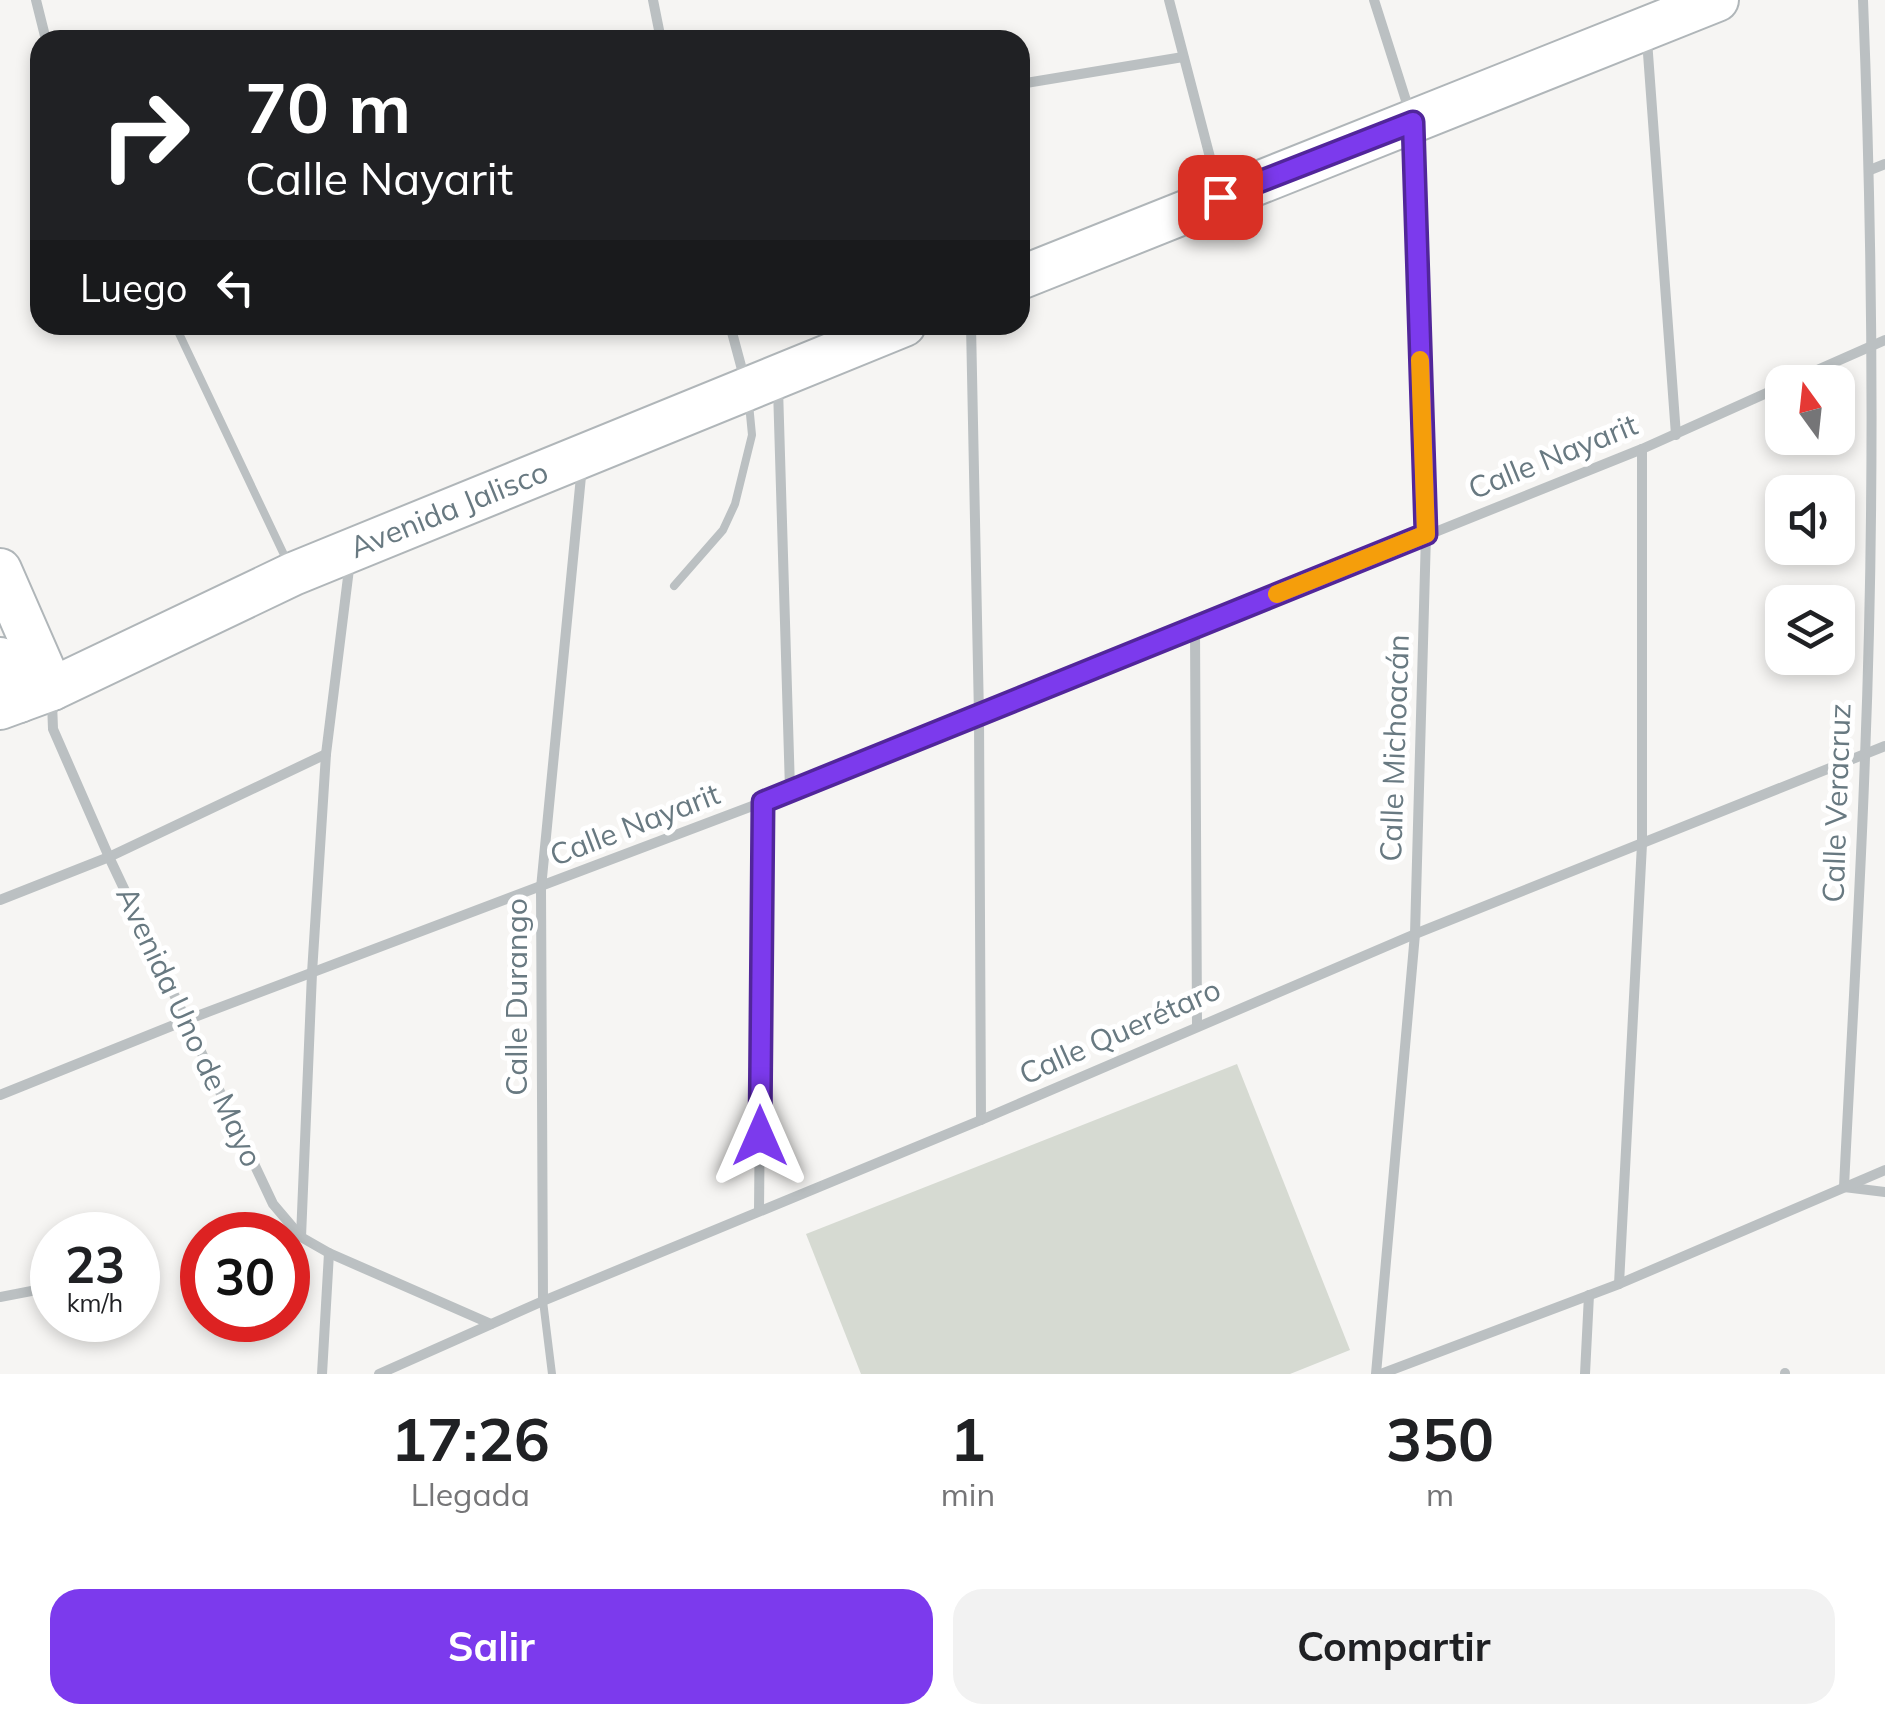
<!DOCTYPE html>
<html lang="es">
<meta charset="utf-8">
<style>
:root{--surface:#fff;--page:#f2f2f2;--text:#202124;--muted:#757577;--accent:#7c3aed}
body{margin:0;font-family:Mulish,sans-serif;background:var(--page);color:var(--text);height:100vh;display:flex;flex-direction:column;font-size:38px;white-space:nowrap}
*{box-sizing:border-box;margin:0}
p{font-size:32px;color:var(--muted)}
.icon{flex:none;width:55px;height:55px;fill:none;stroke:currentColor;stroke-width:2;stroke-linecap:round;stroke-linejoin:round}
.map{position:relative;height:1374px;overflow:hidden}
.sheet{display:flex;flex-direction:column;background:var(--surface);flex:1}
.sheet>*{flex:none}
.top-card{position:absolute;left:30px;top:30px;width:1000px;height:305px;border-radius:30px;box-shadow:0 5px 15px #0003;background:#202124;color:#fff;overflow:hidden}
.needle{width:65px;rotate:345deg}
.controls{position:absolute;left:1765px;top:365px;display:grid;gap:20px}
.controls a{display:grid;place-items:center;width:90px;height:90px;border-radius:20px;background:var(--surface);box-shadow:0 5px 15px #0003;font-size:50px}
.speed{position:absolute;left:30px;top:1212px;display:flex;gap:20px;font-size:50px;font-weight:700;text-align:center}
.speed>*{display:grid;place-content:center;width:130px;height:130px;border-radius:50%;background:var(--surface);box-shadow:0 5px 15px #0003;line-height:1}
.speed small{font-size:25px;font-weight:400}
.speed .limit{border:15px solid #d22;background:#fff;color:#111}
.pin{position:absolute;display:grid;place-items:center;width:85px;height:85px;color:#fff;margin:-42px;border-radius:20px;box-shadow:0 5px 15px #0006}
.me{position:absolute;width:110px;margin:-55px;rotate:0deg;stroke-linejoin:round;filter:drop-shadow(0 0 8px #0008)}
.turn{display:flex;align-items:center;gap:35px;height:210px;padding:0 50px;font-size:45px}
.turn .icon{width:130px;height:130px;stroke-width:2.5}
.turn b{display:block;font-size:70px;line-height:85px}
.then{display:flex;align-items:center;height:95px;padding:0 50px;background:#0003;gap:20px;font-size:38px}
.eta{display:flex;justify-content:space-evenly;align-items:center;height:170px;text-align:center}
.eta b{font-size:60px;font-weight:700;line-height:70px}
.cta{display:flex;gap:20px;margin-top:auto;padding:20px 50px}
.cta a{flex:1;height:115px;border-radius:30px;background:var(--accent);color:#fff;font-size:40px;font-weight:700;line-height:115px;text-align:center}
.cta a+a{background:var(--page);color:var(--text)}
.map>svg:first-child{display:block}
</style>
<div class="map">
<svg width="1885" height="1374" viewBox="0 0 1885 1374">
<rect width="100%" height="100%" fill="#f6f5f3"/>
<!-- green -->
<polygon fill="#d6dad2" points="1237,1064 1350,1350 1290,1374 861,1374 806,1234"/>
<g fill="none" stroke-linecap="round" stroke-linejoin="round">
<defs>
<g id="secondary">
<polyline points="1020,278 1717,0"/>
<polyline points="0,570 52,689"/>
<polyline points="0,659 19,701"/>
<polyline points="0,708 52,689 293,574 904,325"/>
</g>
</defs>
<!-- secondary casing -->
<use href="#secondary" stroke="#b0b6b9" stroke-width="46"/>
<!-- service -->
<g stroke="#bbc0c2" stroke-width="8">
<polyline points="175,325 287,561"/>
<polyline points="674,586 723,530 735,504 752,435 749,404"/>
<polyline points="543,1301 552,1374"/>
</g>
<!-- minor -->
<g stroke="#bbc0c2" stroke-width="10">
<polyline points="36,0 46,40"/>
<polyline points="653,0 661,40"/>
<polyline points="1169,0 1218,188"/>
<polyline points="1374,0 1410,113"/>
<path d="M1863,0c10,252 12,505 2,757 -5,143 -14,287 -21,430l41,5"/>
<polyline points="1647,40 1676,435"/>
<polyline points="1020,84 1183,57"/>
<polyline points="1870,170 1885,164"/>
<polyline points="730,325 744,377"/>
<polyline points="971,325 979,716 981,1120"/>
<polyline points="1790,382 1885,340"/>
<polyline points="778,388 790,790"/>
<polyline points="1195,628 1197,1025"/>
<polyline points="52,702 53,729 109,857 273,1204 301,1237 329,1253 491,1324"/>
<polyline points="0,900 109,857 326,754"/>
<polyline points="0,1095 184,1021 763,802 1642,449 1782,386"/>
<polyline points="759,1210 763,802"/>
<polyline points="301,1237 312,973 326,754 350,561"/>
<polyline points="1619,1284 1642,844 1642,449"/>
<polyline points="0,1297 52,1287"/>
<polyline points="543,1301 541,888 582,466"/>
<polyline points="322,1374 329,1253"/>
<polyline points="379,1374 543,1301 981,1120 1415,934 1885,746"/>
<polyline points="1376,1374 1415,934 1426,534 1413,135"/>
<polyline points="1381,1374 1619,1284 1885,1170"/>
<polyline points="1585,1374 1589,1295"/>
<polyline points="1785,1374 1785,1373"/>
</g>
<!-- secondary -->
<use href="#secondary" stroke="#fff" stroke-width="42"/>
</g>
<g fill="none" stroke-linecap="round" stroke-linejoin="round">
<defs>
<polyline id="route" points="760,1136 763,802 1426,534 1413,122 1220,197"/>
</defs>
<!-- route casing -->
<use href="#route" stroke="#51269a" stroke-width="25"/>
<!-- route -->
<use href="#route" stroke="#7c3aed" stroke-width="18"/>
<!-- slow -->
<polyline stroke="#f59e0b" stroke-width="18" points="1277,594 1426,534 1420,360"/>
</g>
<g text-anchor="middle" stroke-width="10" stroke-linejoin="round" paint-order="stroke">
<!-- street labels -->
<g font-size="30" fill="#687981" stroke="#fff">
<text transform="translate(1553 457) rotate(-22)" y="10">Calle Nayarit</text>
<text transform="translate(449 510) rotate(-22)" y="10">Avenida Jalisco</text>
<text transform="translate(1395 748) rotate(-88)" y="10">Calle Michoacán</text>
<text transform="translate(1837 803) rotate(-88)" y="10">Calle Veracruz</text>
<text transform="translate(635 825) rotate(-21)" y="10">Calle Nayarit</text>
<text transform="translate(517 997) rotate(-90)" y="10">Calle Durango</text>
<text transform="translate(189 1027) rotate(65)" y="10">Avenida Uno de Mayo</text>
<text transform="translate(1120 1032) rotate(-24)" y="10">Calle Querétaro</text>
</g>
</g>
</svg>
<div class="controls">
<a><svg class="needle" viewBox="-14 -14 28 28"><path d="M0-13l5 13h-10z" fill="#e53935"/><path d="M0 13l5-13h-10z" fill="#757577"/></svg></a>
<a><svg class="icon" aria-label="sound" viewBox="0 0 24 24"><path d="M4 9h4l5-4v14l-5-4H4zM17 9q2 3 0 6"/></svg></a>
<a><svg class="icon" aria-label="layers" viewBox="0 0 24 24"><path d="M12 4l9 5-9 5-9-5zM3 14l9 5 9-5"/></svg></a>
</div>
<div class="speed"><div>23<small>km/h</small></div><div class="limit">30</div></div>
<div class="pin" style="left:1220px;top:197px;background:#d93025"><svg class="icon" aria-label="arrive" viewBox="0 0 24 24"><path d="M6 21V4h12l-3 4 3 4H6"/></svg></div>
<svg class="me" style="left:760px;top:1136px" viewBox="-20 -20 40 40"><path d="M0-17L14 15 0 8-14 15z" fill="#7c3aed" stroke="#fff" stroke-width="4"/></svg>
<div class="top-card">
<div class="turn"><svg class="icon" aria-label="right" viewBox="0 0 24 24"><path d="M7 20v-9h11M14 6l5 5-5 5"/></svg><div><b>70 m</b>Calle Nayarit</div></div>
<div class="then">Luego<svg class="icon" aria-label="left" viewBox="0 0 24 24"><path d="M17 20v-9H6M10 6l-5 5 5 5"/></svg></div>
</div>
</div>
<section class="sheet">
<div class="eta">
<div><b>17:26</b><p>Llegada</p></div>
<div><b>1</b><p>min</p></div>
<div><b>350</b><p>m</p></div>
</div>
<div class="cta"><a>Salir</a><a>Compartir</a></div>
</section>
